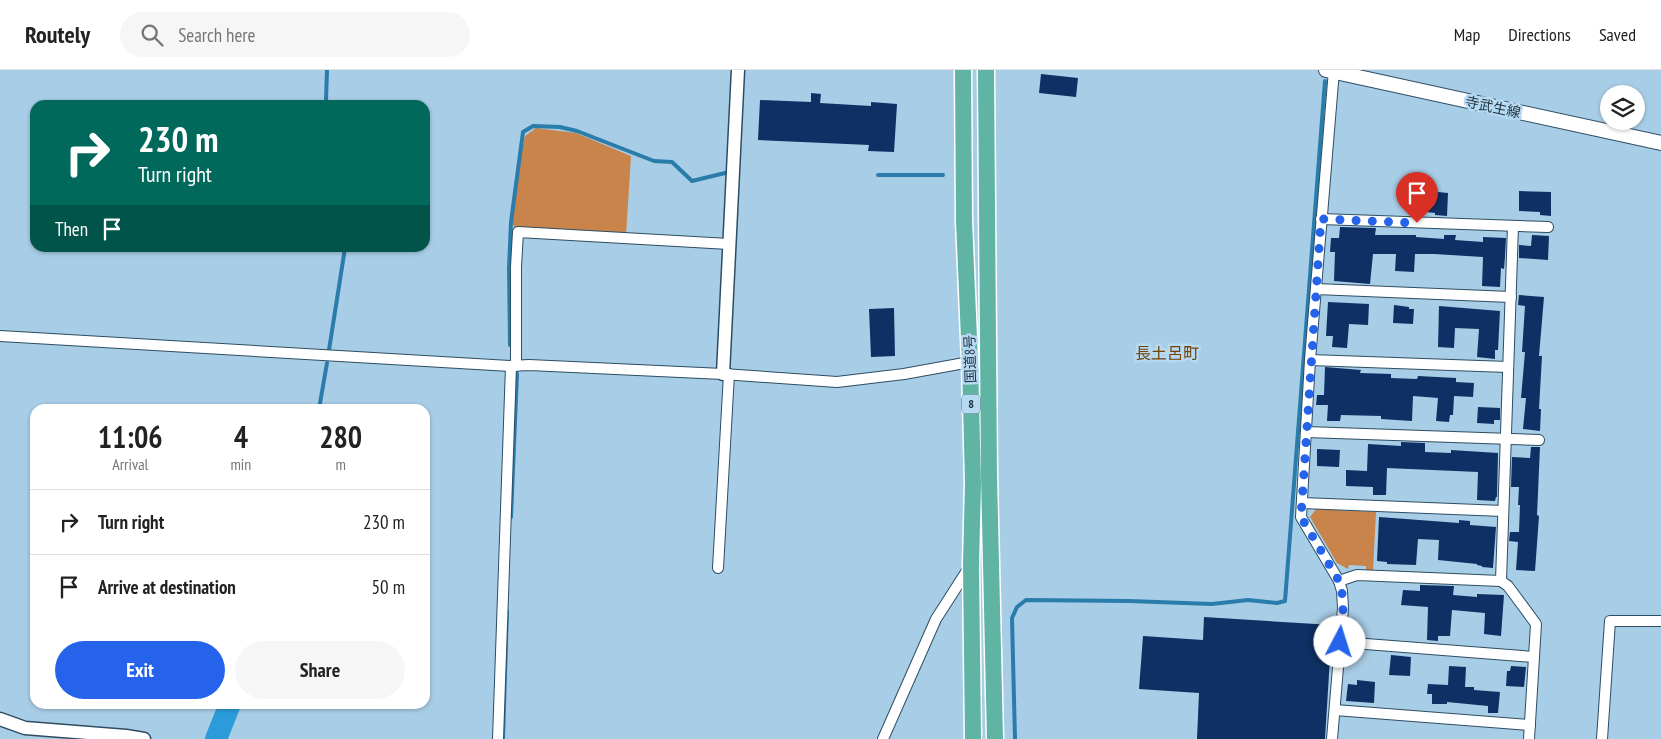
<!DOCTYPE html>
<meta charset="utf-8">
<style>
:root{--surface:#fff;--page:#f6f6f6;--text:#222;--muted:#767676;--line:#e0e0e0;--accent:#2563eb}
body{margin:0;font-family:"PT Sans Narrow","Noto Sans JP",sans-serif;background:var(--page);color:var(--text);height:100vh;display:flex;flex-direction:column;font-size:19px;white-space:nowrap}
*{box-sizing:border-box;margin:0}
p{font-size:16px;color:var(--muted)}
.icon{flex:none;width:28px;height:28px;fill:none;stroke:currentColor;stroke-width:2;stroke-linecap:round;stroke-linejoin:round}
.map{position:relative;flex:1;overflow:hidden}
.sheet{position:absolute;left:30px;top:334px;width:400px;height:305px;display:flex;flex-direction:column;background:var(--surface);border-radius:15px;box-shadow:0 1px 4px #0004}
.sheet>*{flex:none}
.top-card{position:absolute;left:30px;top:30px;width:400px;height:152px;border-radius:15px;box-shadow:0 1px 4px #0004;background:#00695c;color:#fff;overflow:hidden}
.controls{position:absolute;left:1600px;top:15px;display:grid;gap:10px}
.controls a{display:grid;place-items:center;width:45px;height:45px;border-radius:50%;background:var(--surface);box-shadow:0 1px 4px #0004;font-size:25px}
.pin{position:absolute;display:grid;place-items:center;width:42px;height:42px;color:#fff;margin:-51px -21px;border-radius:50% 50% 50% 0;rotate:-45deg;box-shadow:0 0 5px #0007}
.pin .icon{rotate:45deg}
.me{position:absolute;width:55px;margin:-28px;rotate:5deg;stroke-linejoin:round;filter:drop-shadow(0 0 4px #0008)}
.turn{display:flex;align-items:center;gap:18px;height:105px;padding:0 25px;font-size:22px}
.turn .icon{width:65px;height:65px;stroke-width:2.5}
.turn b{display:block;font-size:35px;line-height:42px}
.then{display:flex;align-items:center;height:48px;padding:0 25px;background:#0003;gap:10px;font-size:19px}
.eta{display:flex;justify-content:space-evenly;align-items:center;height:85px;text-align:center}
.eta b{font-size:30px;font-weight:700;line-height:35px}
.action{display:flex;gap:10px;margin-top:auto;padding:10px 25px}
.action a{flex:1;height:58px;border-radius:30px;background:var(--accent);color:#fff;font-size:20px;font-weight:700;line-height:58px;text-align:center}
.action a+a{background:var(--page);color:var(--text)}
ul{padding:0;list-style:none}
li{display:flex;align-items:center;gap:15px;height:65px;padding:0 25px;border-top:1px solid var(--line)}
li div{flex:1}
li b{display:block;font-size:19px}
li em{font-style:normal}
header{display:flex;align-items:center;gap:30px;box-sizing:border-box;height:70px;padding:0 25px;background:var(--surface);border-bottom:1px solid var(--line)}
header strong{font-size:24px}
nav{display:flex;gap:28px;margin-inline-start:auto;font-size:18px}
.search{width:350px;height:45px;background:var(--page);display:flex;align-items:center;gap:12px;box-sizing:border-box;padding:0 18px;border-radius:28px;color:var(--muted);font-size:19px}
.map>svg:first-child{display:block}
</style>
<header>
<strong>Routely</strong>
<div class="search"><svg class="icon" aria-label="search" viewBox="0 0 24 24"><circle cx="10" cy="10" r="6"/><path d="M15 15l6 6"/></svg>Search here</div>
<nav><a>Map</a><a>Directions</a><a>Saved</a></nav>
</header>
<div class="map">
<svg width="1661" height="669" viewBox="0 0 1661 669">
<rect width="100%" height="100%" fill="#a8cde6"/>
<!-- green -->
<g fill="#c8844b">
<polygon points="536,58 576,63 631,86 626,165 514,157 512,152 517,106 525,66"/>
<polygon points="1316,439 1376,442 1373,501 1366,500 1366,496 1349,495 1348,499 1337,493 1310,447"/>
</g>
<g fill="none" stroke-linecap="round" stroke-linejoin="round">
<!-- stream -->
<g stroke="#2a7caa" stroke-width="4">
<polyline points="327,35 326,31 327,0"/>
<polyline points="878,105 943,105"/>
<polyline points="510,275 509,198 511,152 523,62 533,56 560,57 577,61 654,91 672,92 692,111 725,103"/>
<polyline points="329,280 345,178"/>
<polyline points="319,339 327,293"/>
<polyline points="511,447 517,304"/>
<polyline points="503,669 507,541"/>
<polyline points="1015,669 1012,548 1017,537 1026,530 1129,531 1212,534 1248,530 1277,533 1285,531 1325,11"/>
</g>
<!-- river -->
<polyline stroke="#2c9bd9" stroke-width="22" points="216,669 230,634"/>
</g>
<!-- building -->
<g fill="#0e3064">
<polygon points="1041,4 1078,8 1076,27 1039,23"/>
<polygon points="811,23 821,24 820,33 871,36 871,32 897,34 894,82 868,81 869,75 758,70 760,30 811,32"/>
<polygon points="1428,121 1448,123 1447,146 1435,145 1435,143 1427,142"/>
<polygon points="1519,121 1551,122 1551,146 1540,145 1540,142 1519,141"/>
<polygon points="1340,157 1376,158 1375,165 1416,165 1416,167 1444,169 1444,165 1456,165 1455,170 1483,172 1483,167 1506,168 1505,187 1504,199 1501,198 1500,217 1482,216 1483,187 1434,184 1415,184 1414,202 1395,201 1396,184 1373,184 1370,214 1334,211 1335,182 1330,182 1331,168 1339,168"/>
<polygon points="1532,165 1549,166 1548,190 1519,188 1519,175 1531,176"/>
<polygon points="1519,225 1544,227 1539,286 1542,286 1539,339 1541,339 1540,361 1523,359 1526,328 1521,328 1525,282 1522,282 1525,236 1518,235"/>
<polygon points="1328,232 1369,234 1368,255 1349,254 1347,278 1332,277 1333,266 1326,266"/>
<polygon points="1394,235 1409,237 1409,239 1414,239 1413,254 1393,253"/>
<polygon points="1439,236 1500,241 1498,280 1495,280 1495,289 1477,287 1479,259 1455,258 1454,278 1438,277"/>
<polygon points="894,238 895,286 871,287 869,239"/>
<polygon points="1325,297 1361,300 1360,303 1391,304 1391,308 1417,309 1418,306 1456,308 1456,312 1474,313 1473,327 1454,326 1453,345 1450,345 1449,352 1436,351 1438,328 1413,326 1412,351 1381,349 1381,346 1341,345 1340,351 1327,351 1328,335 1316,335 1317,325 1324,325"/>
<polygon points="1478,337 1500,338 1500,350 1494,350 1494,354 1477,353"/>
<polygon points="1401,372 1425,373 1425,382 1451,383 1451,380 1498,383 1497,427 1496,427 1495,431 1477,430 1478,402 1387,398 1386,425 1373,425 1373,417 1346,416 1346,400 1367,401 1368,374 1401,376"/>
<polygon points="1531,377 1540,377 1537,445 1539,446 1535,501 1516,500 1518,472 1509,471 1510,462 1519,462 1520,435 1518,435 1519,417 1511,417 1512,387 1530,388"/>
<polygon points="1317,379 1340,380 1339,397 1317,396"/>
<polygon points="1379,447 1459,453 1459,450 1470,451 1470,455 1496,457 1493,498 1482,497 1482,496 1477,495 1477,494 1438,490 1439,470 1418,469 1416,495 1387,494 1387,492 1377,491"/>
<polygon points="1420,515 1454,516 1453,525 1477,527 1477,524 1504,525 1501,566 1484,564 1485,543 1452,540 1450,566 1438,566 1438,571 1427,570 1428,537 1401,535 1403,520 1420,521"/>
<polygon points="1204,547 1332,555 1325,669 1197,669 1199,623 1139,619 1143,566 1203,570"/>
<polygon points="1391,585 1411,587 1410,606 1389,605"/>
<polygon points="1449,596 1466,597 1465,617 1474,617 1474,620 1500,622 1498,643 1488,643 1488,636 1447,632 1447,634 1432,634 1432,624 1427,624 1428,614 1448,615"/>
<polygon points="1511,596 1526,597 1524,617 1506,616 1507,601 1510,601"/>
<polygon points="1357,610 1375,612 1374,633 1346,631 1348,614 1357,615"/>
</g>
<g fill="none" stroke-linecap="round" stroke-linejoin="round">
<defs>
<g id="minor">
<polyline points="1321,149 1548,157"/>
<polyline points="1316,219 1511,227"/>
<polyline points="0,266 511,296 529,295 723,304 837,312 904,304 970,292"/>
<polyline points="1310,290 1508,297"/>
<polyline points="516,296 516,197 518,162 729,174"/>
<polyline points="1306,362 1539,370"/>
<polyline points="1302,433 1503,441"/>
<polyline points="718,498 729,304"/>
<polyline points="1339,511 1357,505 1501,511 1508,516 1536,554 1529,669"/>
<polyline points="1501,511 1513,156"/>
<polyline points="1340,572 1534,587"/>
<polyline points="1335,640 1530,655"/>
<polyline points="498,669 511,296"/>
<polyline points="883,669 936,549 970,496"/>
<polyline points="1332,669 1343,538 1342,521 1339,511 1301,447 1310,290 1334,0"/>
<polyline points="1602,669 1610,551 1661,551"/>
</g>
<g id="tertiary">
<polyline points="723,304 738,0"/>
<polyline points="0,649 25,658 126,666 144,669"/>
</g>
<polyline id="secondary" points="1326,0 1661,73"/>
<g id="trunk">
<polyline points="963,0 964,151 970,292 973,413 971,495 973,669"/>
<polyline points="986,0 989,405 995,669"/>
</g>
</defs>
<!-- minor casing -->
<use href="#minor" stroke="#2d4d63" stroke-width="12"/>
<!-- tertiary casing -->
<use href="#tertiary" stroke="#2d4d63" stroke-width="15"/>
<!-- secondary casing -->
<use href="#secondary" stroke="#2d4d63" stroke-width="16"/>
<!-- trunk casing -->
<use href="#trunk" stroke="#fff" stroke-width="19"/>
<!-- minor -->
<use href="#minor" stroke="#fff" stroke-width="10"/>
<!-- tertiary -->
<use href="#tertiary" stroke="#fff" stroke-width="12"/>
<!-- secondary -->
<use href="#secondary" stroke="#fff" stroke-width="14"/>
<!-- trunk -->
<use href="#trunk" stroke="#5fb4a4" stroke-width="16"/>
</g>
<g fill="none" stroke-linecap="round" stroke-linejoin="round">
<!-- route -->
<path stroke="#2563eb" stroke-width="9" stroke-dasharray="0 16.2" d="M1340,572c2,-20 6,-41 -1,-61l-38,-64 20,-298 96,4"/>
</g>
<g text-anchor="middle" stroke-width="5" stroke-linejoin="round" paint-order="stroke">
<!-- shield labels -->
<rect fill="#b5daf4" stroke="#506574" stroke-width="1" x="962" y="324.5" width="18" height="19" rx="4"/>
<g font-size="12" font-weight="bold" fill="#25333d">
<text x="971" y="338">8</text>
</g>
<!-- street labels -->
<g font-size="14" fill="#25333d" stroke="#b5daf4">
<text transform="translate(1493 37) rotate(12)" y="5">寺武生線</text>
<text transform="translate(970 289) rotate(-92)" y="5">国道8号</text>
</g>
<!-- quarter labels -->
<g font-size="16" fill="#784105" stroke="#b5daf4">
<text x="1167" y="289">長土呂町</text>
</g>
</g>
</svg>
<div class="controls">
<a><svg class="icon" aria-label="layers" viewBox="0 0 24 24"><path d="M12 4l9 5-9 5-9-5zM3 14l9 5 9-5"/></svg></a>
</div>
<div class="pin" style="left:1417px;top:153px;background:#d93025"><svg class="icon" aria-label="arrive" viewBox="0 0 24 24"><path d="M6 21V4h12l-3 4 3 4H6"/></svg></div>
<svg class="me" style="left:1340px;top:572px" viewBox="-20 -20 40 40"><circle r="19" fill="#fff"/><path d="M0-13L10 11 0 6-10 11z" fill="#2563eb"/></svg>
<div class="top-card">
<div class="turn"><svg class="icon" aria-label="right" viewBox="0 0 24 24"><path d="M7 20v-9h11M14 6l5 5-5 5"/></svg><div><b>230 m</b>Turn right</div></div>
<div class="then">Then<svg class="icon" aria-label="arrive" viewBox="0 0 24 24"><path d="M6 21V4h12l-3 4 3 4H6"/></svg></div>
</div>
<section class="sheet">
<div class="eta">
<div><b>11:06</b><p>Arrival</p></div>
<div><b>4</b><p>min</p></div>
<div><b>280</b><p>m</p></div>
</div>
<ul>
<li><svg class="icon" aria-label="right" viewBox="0 0 24 24"><path d="M7 20v-9h11M14 6l5 5-5 5"/></svg><div><b>Turn right</b></div><em>230 m</em></li>
<li><svg class="icon" aria-label="arrive" viewBox="0 0 24 24"><path d="M6 21V4h12l-3 4 3 4H6"/></svg><div><b>Arrive at destination</b></div><em>50 m</em></li>
</ul>
<div class="action"><a>Exit</a><a>Share</a></div>
</section>
</div>
